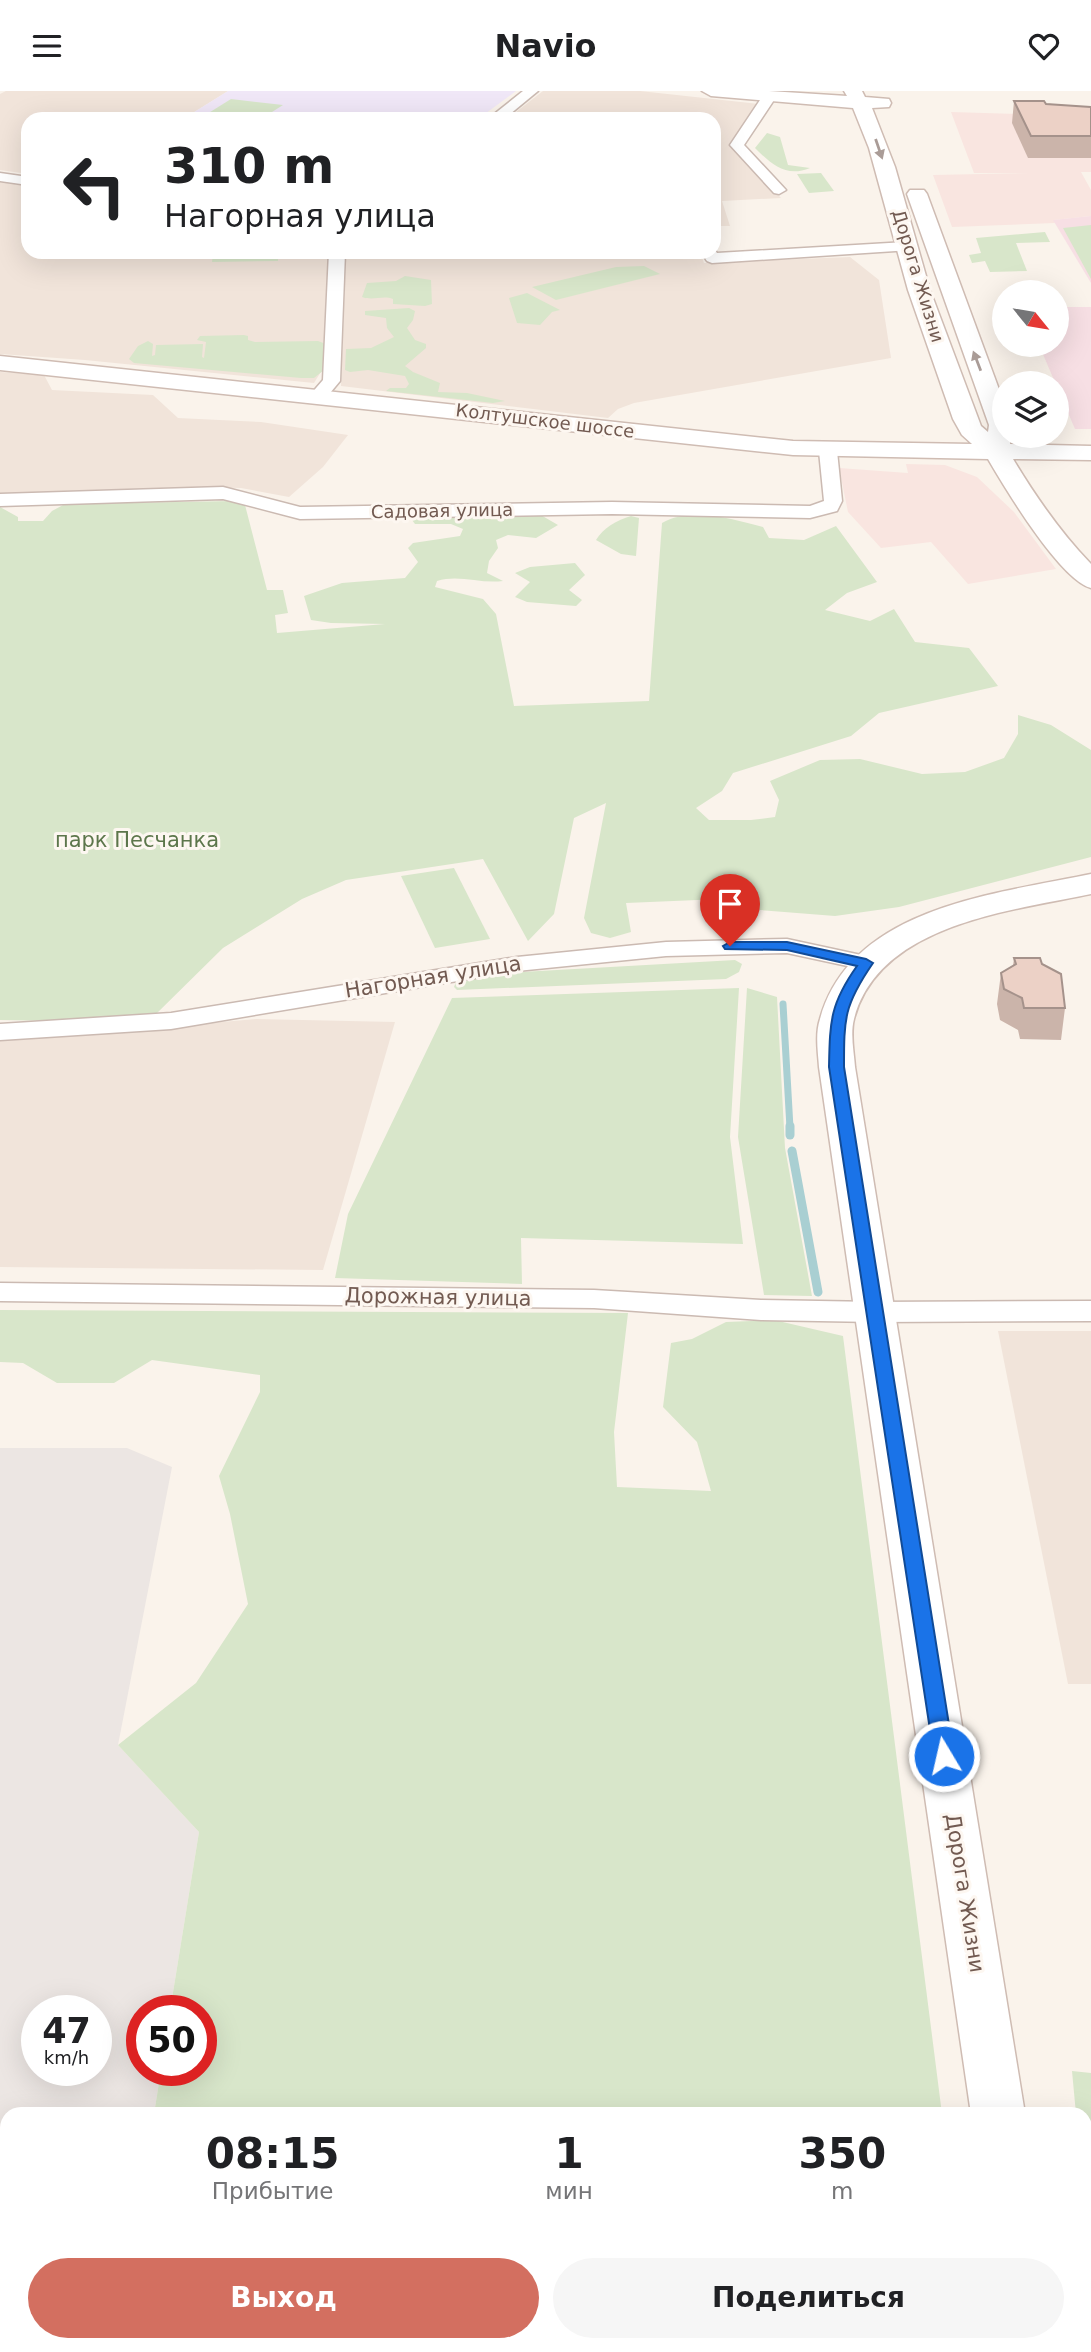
<!DOCTYPE html>
<html lang="ru">
<meta charset="utf-8">
<style>
:root{--surface:#fff;--page:#f6f6f6;--text:#202124;--muted:#757577;--accent:#d36f60}
body{margin:0;font-family:"DejaVu Sans",sans-serif;background:var(--page);color:var(--text);height:100vh;display:flex;flex-direction:column;font-size:26px;white-space:nowrap}
*{box-sizing:border-box;margin:0}
p{font-size:23px;color:var(--muted)}
.icon{flex:none;width:38px;height:38px;fill:none;stroke:currentColor;stroke-width:2;stroke-linecap:round;stroke-linejoin:round}
.map{position:relative;flex:1;overflow:hidden}
.side{position:absolute;left:0px;top:2016px;width:1092px;height:245px;display:flex;flex-direction:column;background:var(--surface);border-radius:21px 21px 0 0;box-shadow:0 7px 28px #0002}
.side>*{flex:none}
.top-card{position:absolute;left:21px;top:21px;width:700px;height:147px;border-radius:21px;box-shadow:0 7px 28px #0002;background:#fff;color:var(--text);overflow:hidden}
.needle{width:46px;rotate:120deg}
.buttons{position:absolute;left:992px;top:189px;display:grid;gap:14px}
.buttons a{display:grid;place-items:center;width:77px;height:77px;border-radius:50%;background:var(--surface);box-shadow:0 7px 28px #0002;font-size:35px}
.speed{position:absolute;left:21px;top:1904px;display:flex;gap:14px;font-size:35px;font-weight:700;text-align:center}
.speed>*{display:grid;place-content:center;width:91px;height:91px;border-radius:50%;background:var(--surface);box-shadow:0 7px 28px #0002;line-height:1}
.speed small{font-size:18px;font-weight:400}
.speed .limit{border:10px solid #d22;background:#fff;color:#111}
.pin{position:absolute;display:grid;place-items:center;width:60px;height:60px;color:#fff;margin:-72px -30px;border-radius:50% 50% 50% 0;rotate:-45deg;box-shadow:0 0 7px #0007}
.pin .icon{rotate:45deg}
.me{position:absolute;width:77px;margin:-38px;rotate:351deg;stroke-linejoin:round;filter:drop-shadow(0 0 5px #0008)}
.turn{display:flex;align-items:center;gap:24px;height:147px;padding:0 28px;font-size:32px}
.turn .icon{width:91px;height:91px;stroke-width:2.5}
.turn b{display:block;font-size:49px;line-height:60px}
.eta{display:flex;justify-content:space-evenly;align-items:center;height:119px;text-align:center}
.eta b{font-size:42px;font-weight:700;line-height:49px}
.primary-button{display:flex;gap:14px;margin-top:auto;padding:14px 28px}
.primary-button a{flex:1;height:80px;border-radius:42px;background:var(--accent);color:#fff;font-size:28px;font-weight:700;line-height:80px;text-align:center}
.primary-button a+a{background:var(--page);color:var(--text)}
header{display:flex;justify-content:space-between;align-items:center;height:91px;padding:0 28px;background:var(--surface);font-size:32px;font-weight:700}
.map>svg:first-child{display:block}
</style>
<header><svg class="icon" aria-label="menu" viewBox="0 0 24 24"><path d="M4 6h16M4 12h16M4 18h16"/></svg>Navio<svg class="icon" aria-label="heart" viewBox="0 0 24 24"><path d="M12 20l-8-8c-3-5 5-10 8-4 3-6 11-1 8 4z"/></svg></header>
<div class="map">
<svg width="1091" height="2261" viewBox="0 0 1091 2261">
<rect width="100%" height="100%" fill="#faf3eb"/>
<!-- residential -->
<g fill="#f1e4da">
<polygon points="6,0 228,0 183,28 28,28 28,83 0,79 0,3"/>
<polygon points="543,0 640,0 759,13 731,55 781,107 722,110 730,135 714,135 714,28 507,28"/>
<polygon points="0,91 28,95 28,161 330,161 322,279 314,292 85,269 0,263"/>
<polygon points="346,161 700,161 704,172 850,166 879,189 891,267 634,312 618,318 608,327 341,295"/>
<polygon points="0,281 44,284 52,299 153,304 178,327 261,331 348,344 323,376 289,406 241,397 201,396 0,404"/>
<polygon points="256,928 395,931 323,1179 0,1176 0,945 143,938"/>
<polygon points="1091,1240 1091,1593 1068,1593 998,1240"/>
</g>
<!-- commercial -->
<g fill="#f9e5e0">
<polygon points="951,21 1091,25 1091,81 1081,81 1091,99 1091,125 1054,129 1055,132 952,136 933,84 1029,82 974,82"/>
<polygon points="906,373 945,374 977,386 1014,421 1056,478 968,493 931,451 881,457 848,421 839,377 908,382"/>
<polygon points="439,2254 842,2254 842,2261 438,2261"/>
</g>
<!-- industrial -->
<path fill="#ece6e3" fill-rule="evenodd" d="M0,1357h127l45,19 -54,278 81,87 -29,179h-28v59h19l-7,44h-147v202l-7,9zM37,1920h59v59h-59z"/>
<!-- education -->
<polygon fill="#f0e7f7" points="228,0 516,0 478,28 183,28"/>
<!-- medical -->
<g fill="#f7dfe4">
<polygon points="1091,125 1091,192 1053,129"/>
<polygon points="1057,216 1091,216 1091,338 1075,338 1039,254 1057,254"/>
</g>
<!-- green -->
<g fill="#d8e6ca">
<polygon points="231,8 283,14 261,28 199,28"/>
<path d="M767,42l13,4 8,28 22,3c-24,10 -39,-4 -55,-20z"/>
<polygon points="821,82 834,100 809,102 797,83"/>
<polygon points="1091,134 1091,188 1063,137"/>
<polygon points="1045,141 1050,151 1016,152 1027,180 990,181 985,170 972,172 969,164 981,162 976,147"/>
<polygon points="278,162 278,170 212,171 213,163"/>
<polygon points="644,175 660,183 556,209 532,196 616,176"/>
<path d="M405,185l26,4 1,24 -7,2 -32,-2v-5c-10,-4 -20,2 -31,-2l5,-14 29,-2z"/>
<polygon points="527,202 560,219 552,221 540,234 517,232 509,207"/>
<polygon points="409,217 415,220 413,229 407,237 415,249 426,253 426,257 405,275 413,281 440,292 438,301 467,302 505,310 493,312 386,300 390,297 406,297 409,293 405,285 368,279 350,281 345,279 346,258 371,257 394,246 387,237 386,227 365,224 365,220"/>
<polygon points="244,244 248,245 248,249 255,251 318,250 326,253 324,279 314,287 301,287 134,272 129,268 138,255 148,250 153,253 152,265 155,264 156,254 203,253 202,266 204,267 206,251 197,249 200,245"/>
<path d="M234,410l11,4 22,85h16l5,23 -13,2 2,18 108,-9 -54,-1 -20,-3 -7,-24 38,-13 63,-5 13,-16 -10,-14 5,-5 47,-7 3,-7 -12,-5h-36l-3,-4 12,-5 115,-1 19,11 -22,13 -28,-3 -12,5 2,8 -9,13 -2,12 16,8c-23,3 -44,-7 -66,0l-2,6 48,12 13,15 18,92 135,-5 13,-178c28,-17 71,-4 101,4l6,11 35,2 32,-14 41,56 -30,11 -22,17 45,11 24,-12 21,33 54,6 29,38 -119,27 -28,23 -118,37 -11,18 -26,17 13,12h42l24,-3 4,-17 -9,-19 50,-21 40,-1 62,15 43,-2 39,-14 14,-24v-19l33,10 40,25v107l-192,50 -64,9 -87,-7 -3,-11 -119,5 5,29 -21,6 -19,-5 -7,-15 22,-115 -32,15 -20,96 -26,27 -45,-82 -18,3 -119,18 -44,19 -79,49 -69,68 -92,5 -62,-1v-513l18,10v4h25l9,-10 13,-7z"/>
<path d="M631,425l8,2 -3,38 -15,-2 -25,-14c7,-12 21,-20 35,-24z"/>
<polygon points="575,472 585,484 569,499 582,509 576,515 527,511 515,506 530,491 515,482 530,476"/>
<polygon points="454,777 490,848 435,857 401,785"/>
<polygon points="735,869 742,873 739,881 726,888 457,899 454,896 456,891 467,884"/>
<polygon points="739,897 730,1046 743,1153 521,1147 522,1193 335,1187 348,1123 452,907"/>
<polygon points="747,897 777,906 785,1057 812,1205 764,1204 738,1046"/>
<polygon points="0,1219 628,1222 614,1341 617,1396 711,1400 697,1351 663,1316 671,1252 692,1248 726,1231 774,1229 843,1245 942,2023 154,2023 161,1979 201,1979 201,1920 170,1920 199,1741 118,1654 196,1592 248,1513 230,1423 219,1385 260,1301 260,1284 152,1269 114,1292 57,1292 23,1272 0,1271"/>
<polygon points="1072,1980 1091,1982 1091,2146 1085,2104 1085,2023 1076,2023"/>
<polygon points="7,2225 7,2254 398,2254 387,2261 351,2255 347,2261 0,2261 0,2234"/>
<polygon points="870,2254 971,2254 972,2261 871,2261"/>
</g>
<g fill="none" stroke-linecap="round" stroke-linejoin="round">
<!-- stream-far1 -->
<polyline stroke="#a9cfd2" stroke-width="7" points="783,913 790,1037"/>
<!-- stream -->
<g stroke="#a9cfd2" stroke-width="9">
<polyline points="790,1035 790,1044"/>
<polyline points="792,1060 818,1201"/>
</g>
<defs>
<g id="street">
<polygon points="523,0 538,0 504,28 488,28"/>
<polygon points="769,2 776,6 744,54 786,99 779,103 774,102 730,54 764,3"/>
<polygon points="0,82 28,86 28,94 0,90"/>
<polygon points="906,151 911,153 914,156 911,159 712,172 707,170 701,161 714,161 714,158 717,162"/>
<polygon points="329,161 345,161 340,290 325,308 319,309 310,304 323,289"/>
<polygon points="828,355 837,360 842,410 837,420 810,427 612,423 300,428 223,408 0,415 0,403 223,396 300,416 612,411 810,415 824,410 819,360"/>
<polygon points="787,848 875,867 878,872 875,877 866,879 787,862 666,865 517,880 171,938 0,949 0,933 171,922 517,866 666,851"/>
<polygon points="0,1192 594,1199 761,1209 875,1211 1091,1210 1091,1230 875,1231 761,1229 594,1217 0,1210"/>
</g>
<g id="secondary">
<path d="M702,0h67l78,5 -3,-5h18l3,6 24,2 2,4 -2,4 -17,1 23,59 35,123 51,136 7,6 1,-7 -82,-231 3,-4h14l3,4 77,209v33h7l-1,8 81,2v14l-78,-1c23,38 47,73 78,105v24c-31,-8 -86,-100 -103,-129l-195,-4 -793,-85v-14l793,85 179,3 -10,-9 -9,-16 -45,-129 -39,-142 -16,-40 -142,-12z"/>
<path d="M1091,783v20c-81,17 -212,30 -237,125 -4,15 0,33 1,48l170,1047h-54l-152,-1047c-1,-15 -4,-33 1,-48 31,-112 175,-125 271,-145z"/>
<polygon points="1003,2254 1061,2254 1062,2261 1004,2261"/>
</g>
</defs>
<!-- street casing -->
<use href="#street" stroke="#cbbab2" stroke-width="3"/>
<!-- secondary casing -->
<use href="#secondary" stroke="#cfbcb3" stroke-width="3"/>
<!-- street -->
<use href="#street" fill="#fff" fill-rule="evenodd"/>
<!-- secondary -->
<use href="#secondary" fill="#fff" fill-rule="evenodd"/>
</g>
<!-- wall -->
<g fill="#cbb4aa">
<polygon points="1014,10 1091,16 1091,67 1028,67 1012,32"/>
<polygon points="1014,867 1042,873 1065,917 1061,949 1020,948 1018,939 1000,929 997,913 1001,882 1013,875"/>
</g>
<!-- building -->
<g fill="#ecd1c6" stroke="#a5928b" stroke-width="2">
<polygon points="1014,10 1044,10 1046,13 1091,16 1091,45 1031,45"/>
<polygon points="1014,867 1040,867 1042,873 1061,883 1065,917 1024,917 1022,907 1004,898 1001,882 1016,873"/>
</g>
<!-- one-way arrows -->
<defs><path id="oneway-solid" d="M-6-.8H1V-3.2L6.5 0L1 3.2V.8H-6Z" transform="scale(1.75)"/></defs>
<g fill="#aa9c97">
<use href="#oneway-solid" transform="translate(879 58) rotate(71)"/>
<use href="#oneway-solid" transform="translate(977 270) rotate(-111)"/>
</g>
<!-- route -->
<path fill="#1a73e8" stroke="#114b97" stroke-width="2" d="M730,851h57l79,17 7,4c-29,42 -29,55 -29,104l110,689 -3,6 -7,2 -7,-2 -3,-6 -105,-689c1,-46 1,-63 28,-101l-70,-16 -62,-1 -2,-3z"/>
<g text-anchor="middle" stroke-width="6" stroke-linejoin="round" paint-order="stroke">
<!-- far-street labels -->
<g font-size="18" fill="#725a51" stroke="#fdf7f1">
<text transform="translate(918 185) rotate(73)" y="6">Дорога Жизни</text>
<text transform="translate(545 330) rotate(7)" y="6">Колтушское шоссе</text>
<text transform="translate(442 420) rotate(-1)" y="6">Садовая улица</text>
</g>
<!-- park labels -->
<g font-size="21" fill="#5c764b" stroke="#fdf7f1">
<text x="137" y="756">парк Песчанка</text>
</g>
<!-- street labels -->
<g font-size="21" fill="#725a51" stroke="#fdf7f1">
<text transform="translate(433 886) rotate(-9)" y="7">Нагорная улица</text>
<text transform="translate(438 1206) rotate(1)" y="7">Дорожная улица</text>
<text transform="translate(965 1802) rotate(81)" y="7">Дорога Жизни</text>
</g>
</g>
</svg>
<div class="buttons">
<a><svg class="needle" viewBox="-14 -14 28 28"><path d="M0-13l5 13h-10z" fill="#e53935"/><path d="M0 13l5-13h-10z" fill="#757577"/></svg></a>
<a><svg class="icon" aria-label="layers" viewBox="0 0 24 24"><path d="M12 4l9 5-9 5-9-5zM3 14l9 5 9-5"/></svg></a>
</div>
<div class="speed"><div>47<small>km/h</small></div><div class="limit">50</div></div>
<div class="pin" style="left:730px;top:855px;background:#d93025"><svg class="icon" aria-label="arrive" viewBox="0 0 24 24"><path d="M6 21V4h12l-3 4 3 4H6"/></svg></div>
<svg class="me" style="left:944px;top:1665px" viewBox="-20 -20 40 40"><circle r="17" fill="#1a73e8" stroke="#fff" stroke-width="3"/><path d="M0-11L8 9 0 5-8 9z" fill="#fff"/></svg>
<div class="top-card">
<div class="turn"><svg class="icon" aria-label="left" viewBox="0 0 24 24"><path d="M17 20v-9H6M10 6l-5 5 5 5"/></svg><div><b>310 m</b>Нагорная улица</div></div>
</div>
<section class="side">
<div class="eta">
<div><b>08:15</b><p>Прибытие</p></div>
<div><b>1</b><p>мин</p></div>
<div><b>350</b><p>m</p></div>
</div>
<div class="primary-button"><a>Выход</a><a>Поделиться</a></div>
</section>
</div>
